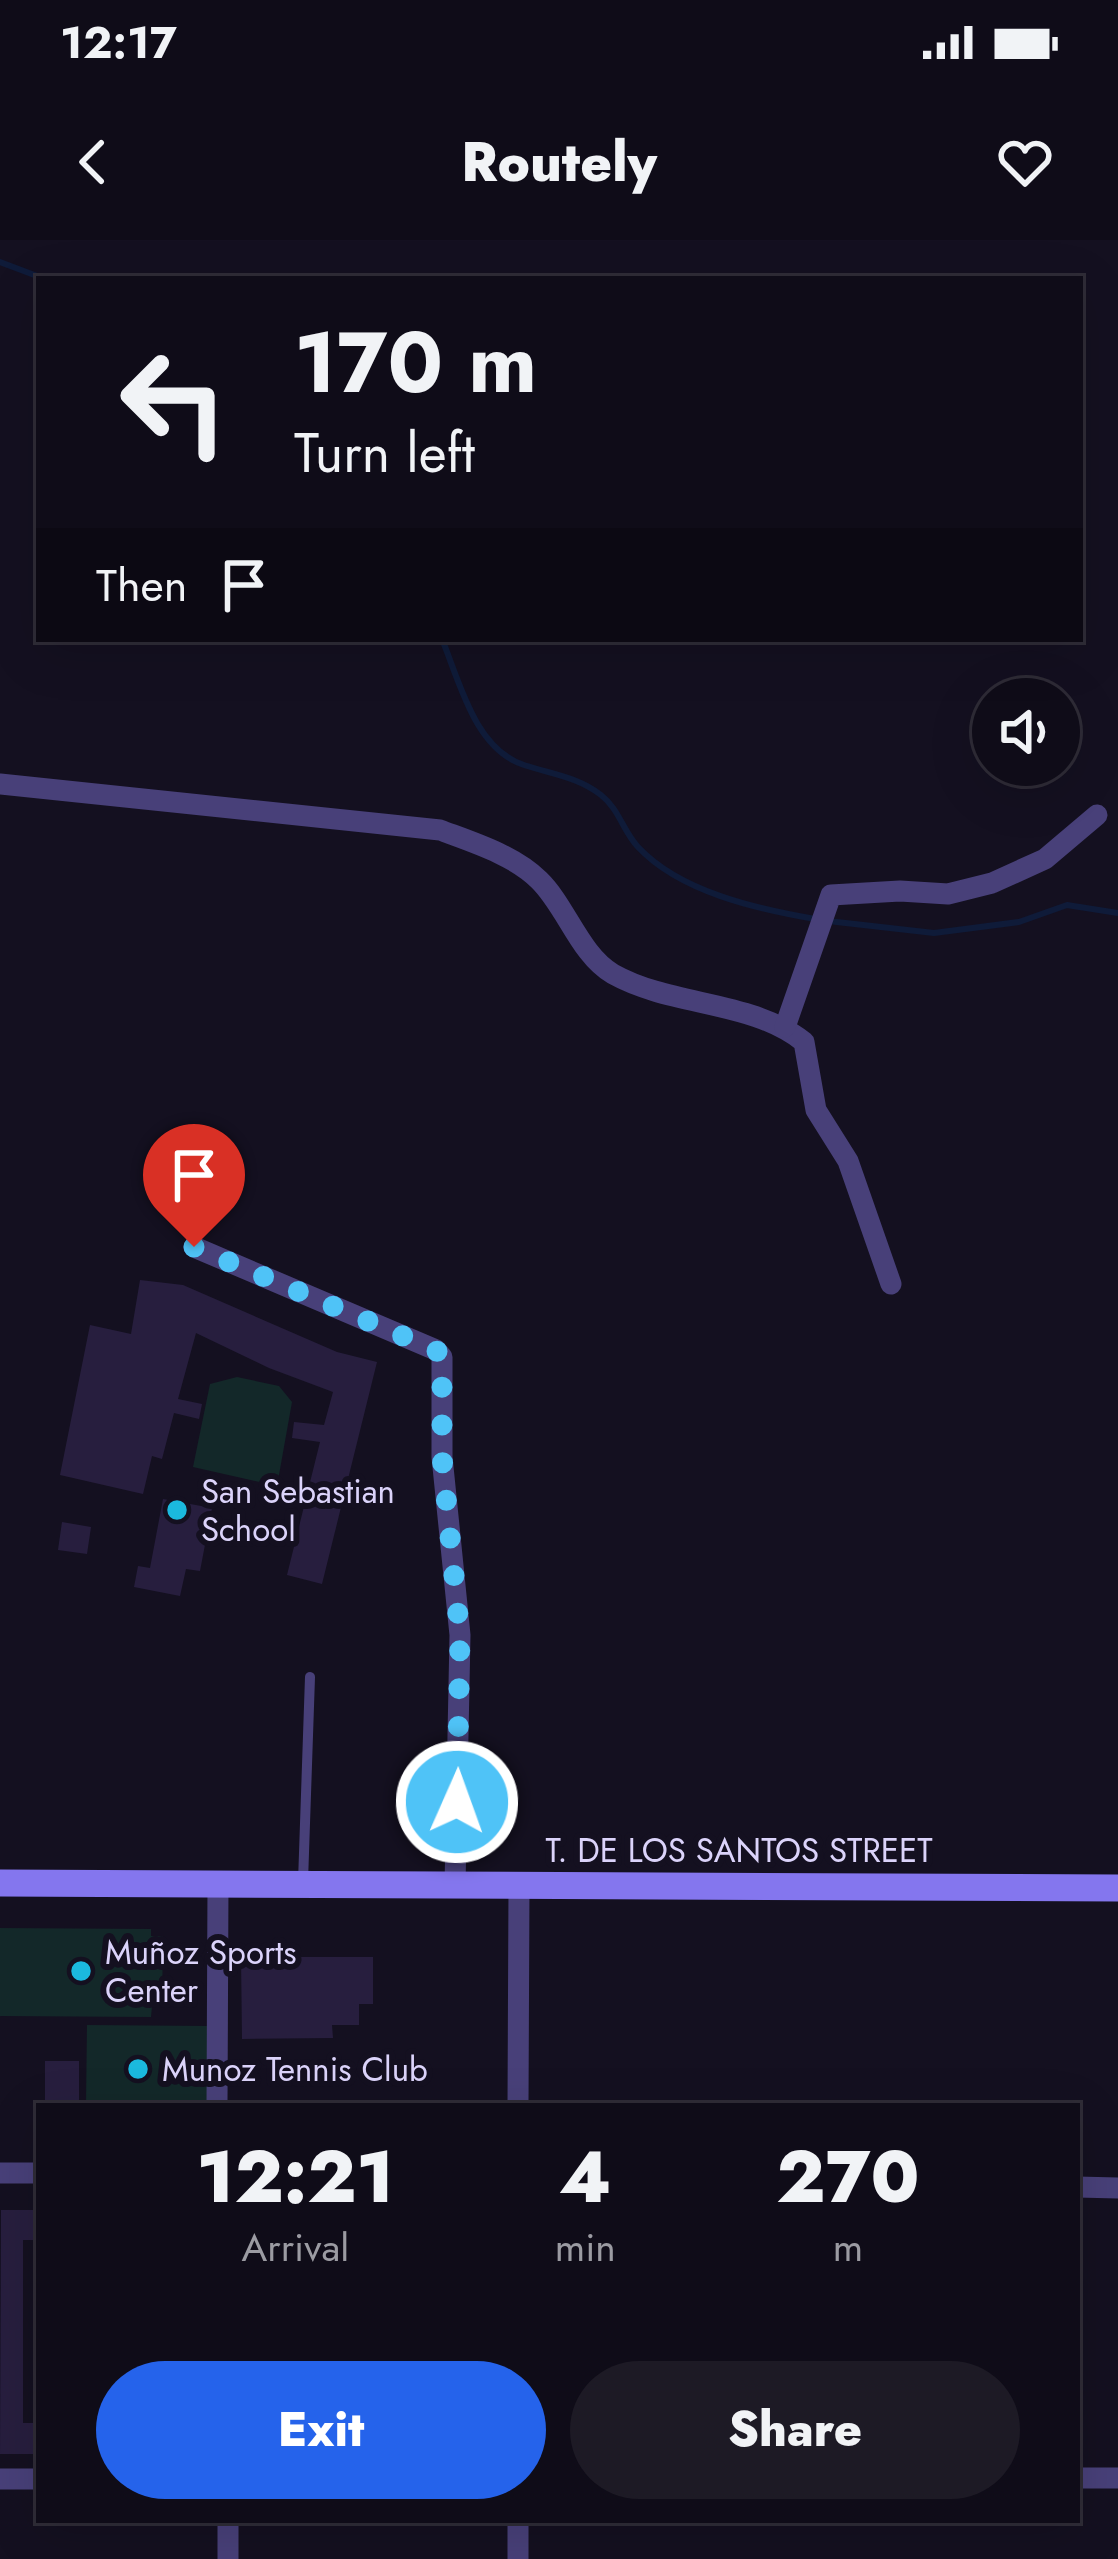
<!DOCTYPE html>
<meta charset="utf-8">
<style>
:root{--surface:#0f0c18;--page:#1d1a25;--text:#f1f3f6;--muted:#9b9ba2;--line:#2f2c37;--accent:#2563eb}
body{margin:0;font-family:Jost,sans-serif;background:var(--page);color:var(--text);height:100vh;display:flex;flex-direction:column;font-size:45px;white-space:nowrap}
*{box-sizing:border-box;margin:0}
p{font-size:39px;color:var(--muted)}
.icon{flex:none;width:66px;height:66px;fill:none;stroke:currentColor;stroke-width:2;stroke-linecap:round;stroke-linejoin:round}
.map{position:relative;flex:1;overflow:hidden}
.panel{position:absolute;left:36px;top:1863px;width:1044px;height:420px;display:flex;flex-direction:column;background:var(--surface);border-radius:0px;box-shadow:0 12px 48px #0002,0 0 0 3px var(--line)}
.panel>*{flex:none}
.guide{position:absolute;left:36px;top:36px;width:1047px;height:366px;border-radius:0px;box-shadow:0 12px 48px #0002,0 0 0 3px var(--line);background:#0f0c18;color:var(--text);overflow:hidden}
.buttons{position:absolute;left:972px;top:438px;display:grid;gap:24px}
.buttons a{display:grid;place-items:center;width:108px;height:108px;border-radius:50%;background:var(--surface);box-shadow:0 12px 48px #0002,0 0 0 3px var(--line);font-size:60px}
.pin{position:absolute;display:grid;place-items:center;width:102px;height:102px;color:#fff;margin:-123px -51px;border-radius:50% 50% 50% 0;rotate:-45deg;box-shadow:0 0 12px #0007}
.pin .icon{rotate:45deg}
.me{position:absolute;width:132px;margin:-66px;rotate:2deg;stroke-linejoin:round;filter:drop-shadow(0 0 9px #0008)}
.turn{display:flex;align-items:center;gap:42px;height:252px;padding:0 60px;font-size:54px}
.turn .icon{width:156px;height:156px;stroke-width:2.5}
.turn b{display:block;font-size:84px;line-height:102px}
.then{display:flex;align-items:center;height:114px;padding:0 60px;background:#0003;gap:24px;font-size:45px}
.eta{display:flex;justify-content:space-evenly;align-items:center;height:204px;text-align:center}
.eta b{font-size:72px;font-weight:800;line-height:84px}
.action{display:flex;gap:24px;margin-top:auto;padding:24px 60px}
.action a{flex:1;height:138px;border-radius:72px;background:var(--accent);color:#fff;font-size:48px;font-weight:800;line-height:138px;text-align:center}
.action a+a{background:var(--page);color:var(--text)}
.status{display:flex;justify-content:space-between;align-items:center;height:84px;padding:0 60px;background:var(--surface);direction:ltr}
.status svg{height:33px;fill:currentColor}
header{display:flex;justify-content:space-between;align-items:center;height:156px;padding:0 60px;background:var(--surface);font-size:54px;font-weight:800}
.map>svg:first-child{display:block}
</style>
<div class="status"><b>12:17</b><svg viewBox="0 0 49 12"><path d="M0 12V9h3v3zM5 12V6h3v6zM10 12V3h3v9zM15 12V0h3v12zM26 1h20v11H26zM47 4h2v5h-2z"/></svg></div>
<header><svg class="icon" aria-label="back" viewBox="0 0 24 24"><path d="M15 5l-7 7 7 7"/></svg>Routely<svg class="icon" aria-label="heart" viewBox="0 0 24 24"><path d="M12 20l-8-8c-3-5 5-10 8-4 3-6 11-1 8 4z"/></svg></header>
<div class="map">
<svg width="1118" height="2319" viewBox="0 0 1118 2319">
<rect width="100%" height="100%" fill="#141020"/>
<!-- green -->
<g fill="#132829">
<polygon points="237,1137 279,1146 292,1162 277,1246 193,1227 210,1144"/>
<polygon points="0,1688 151,1689 151,1696 163,1696 162,1766 152,1766 151,1777 0,1776"/>
<polygon points="87,1785 208,1786 208,1866 86,1866"/>
</g>
<g fill="none" stroke-linecap="round" stroke-linejoin="round">
<!-- stream -->
<g stroke="#0f1b39" stroke-width="6">
<polyline points="0,22 45,39"/>
<path d="M442,399c18,44 33,110 82,126 27,9 54,12 77,30 18,14 22,36 37,52 42,45 119,62 177,72"/>
<polyline points="828,681 934,693 1019,682 1067,665 1118,673"/>
</g>
</g>
<!-- building -->
<g fill="#271e3e">
<polygon points="140,1040 183,1045 337,1112 377,1122 322,1344 287,1335 320,1202 292,1198 294,1182 324,1185 333,1152 269,1128 196,1093 178,1159 202,1164 199,1179 174,1173 162,1219 152,1216 143,1254 60,1235 90,1085 131,1094"/>
<polygon points="163,1259 212,1268 200,1331 186,1329 180,1356 134,1347 138,1326 150,1328"/>
<polygon points="62,1282 91,1287 87,1314 58,1310"/>
<polygon points="241,1717 373,1717 373,1764 359,1764 359,1785 332,1785 333,1798 242,1799"/>
<rect x="45" y="1821" width="34" height="45"/>
<polygon points="1,1970 39,1970 39,2000 23,2000 23,2183 39,2183 39,2214 0,2214"/>
</g>
<g fill="none" stroke-linecap="round" stroke-linejoin="round">
<!-- service -->
<polyline stroke="#484079" stroke-width="10" points="303,1642 310,1437"/>
<!-- minor -->
<g stroke="#484079" stroke-width="21">
<path d="M0,544l440,46c32,12 74,25 99,50 27,26 41,75 74,94 59,33 139,26 191,68l12,68 32,51 43,123"/>
<polyline points="785,787 831,655 900,651 948,654 992,643 1045,619 1097,575"/>
<polyline points="194,1007 436,1110 442,1117 442,1217 460,1395 455,1646"/>
<polyline points="217,1866 218,1644"/>
<polyline points="518,1866 519,1645"/>
<polyline points="0,1933 39,1933"/>
<polyline points="1077,1947 1118,1948"/>
<polyline points="1077,2238 1118,2238"/>
<polyline points="0,2239 39,2239"/>
<polyline points="228,2280 228,2319"/>
<polyline points="518,2280 518,2319"/>
</g>
<!-- secondary -->
<polyline stroke="#8476ee" stroke-width="27" points="0,1643 1118,1648"/>
</g>
<g fill="none" stroke-linecap="round" stroke-linejoin="round">
<!-- route -->
<polyline stroke="#4fc3f7" stroke-width="21" stroke-dasharray="0 37.8" points="194,1007 436,1110 442,1117 442,1217 460,1395 457,1562"/>
</g>
<!-- markers -->
<g fill="#1bb9de" stroke="#141020" stroke-width="4.5">
<circle cx="177" cy="1270" r="12"/>
<circle cx="81" cy="1731" r="12"/>
<circle cx="138" cy="1829" r="12"/>
</g>
<g text-anchor="middle" stroke-width="12" stroke-linejoin="round" paint-order="stroke">
<!-- poi labels -->
<g font-size="33" fill="#dbd3fa" stroke="#141020" text-anchor="start">
<text x="201" y="1263">San Sebastian<tspan x="201" dy="38">School</tspan></text>
<text x="105" y="1724">Muñoz Sports<tspan x="105" dy="38">Center</tspan></text>
<text x="162" y="1841">Munoz Tennis Club</text>
</g>
<!-- street labels -->
<g font-size="33" fill="#dbd3fa" stroke="#141020">
<text x="739" y="1622">T. DE LOS SANTOS STREET</text>
</g>
</g>
</svg>
<div class="buttons">
<a><svg class="icon" aria-label="sound" viewBox="0 0 24 24"><path d="M4 9h4l5-4v14l-5-4H4zM17 9q2 3 0 6"/></svg></a>
</div>
<div class="pin" style="left:194px;top:1007px;background:#d93025"><svg class="icon" aria-label="arrive" viewBox="0 0 24 24"><path d="M6 21V4h12l-3 4 3 4H6"/></svg></div>
<svg class="me" style="left:457px;top:1562px" viewBox="-20 -20 40 40"><circle r="17" fill="#4fc3f7" stroke="#fff" stroke-width="3"/><path d="M0-11L8 9 0 5-8 9z" fill="#fff"/></svg>
<div class="guide">
<div class="turn"><svg class="icon" aria-label="left" viewBox="0 0 24 24"><path d="M17 20v-9H6M10 6l-5 5 5 5"/></svg><div><b>170 m</b>Turn left</div></div>
<div class="then">Then<svg class="icon" aria-label="arrive" viewBox="0 0 24 24"><path d="M6 21V4h12l-3 4 3 4H6"/></svg></div>
</div>
<section class="panel">
<div class="eta">
<div><b>12:21</b><p>Arrival</p></div>
<div><b>4</b><p>min</p></div>
<div><b>270</b><p>m</p></div>
</div>
<div class="action"><a>Exit</a><a>Share</a></div>
</section>
</div>
